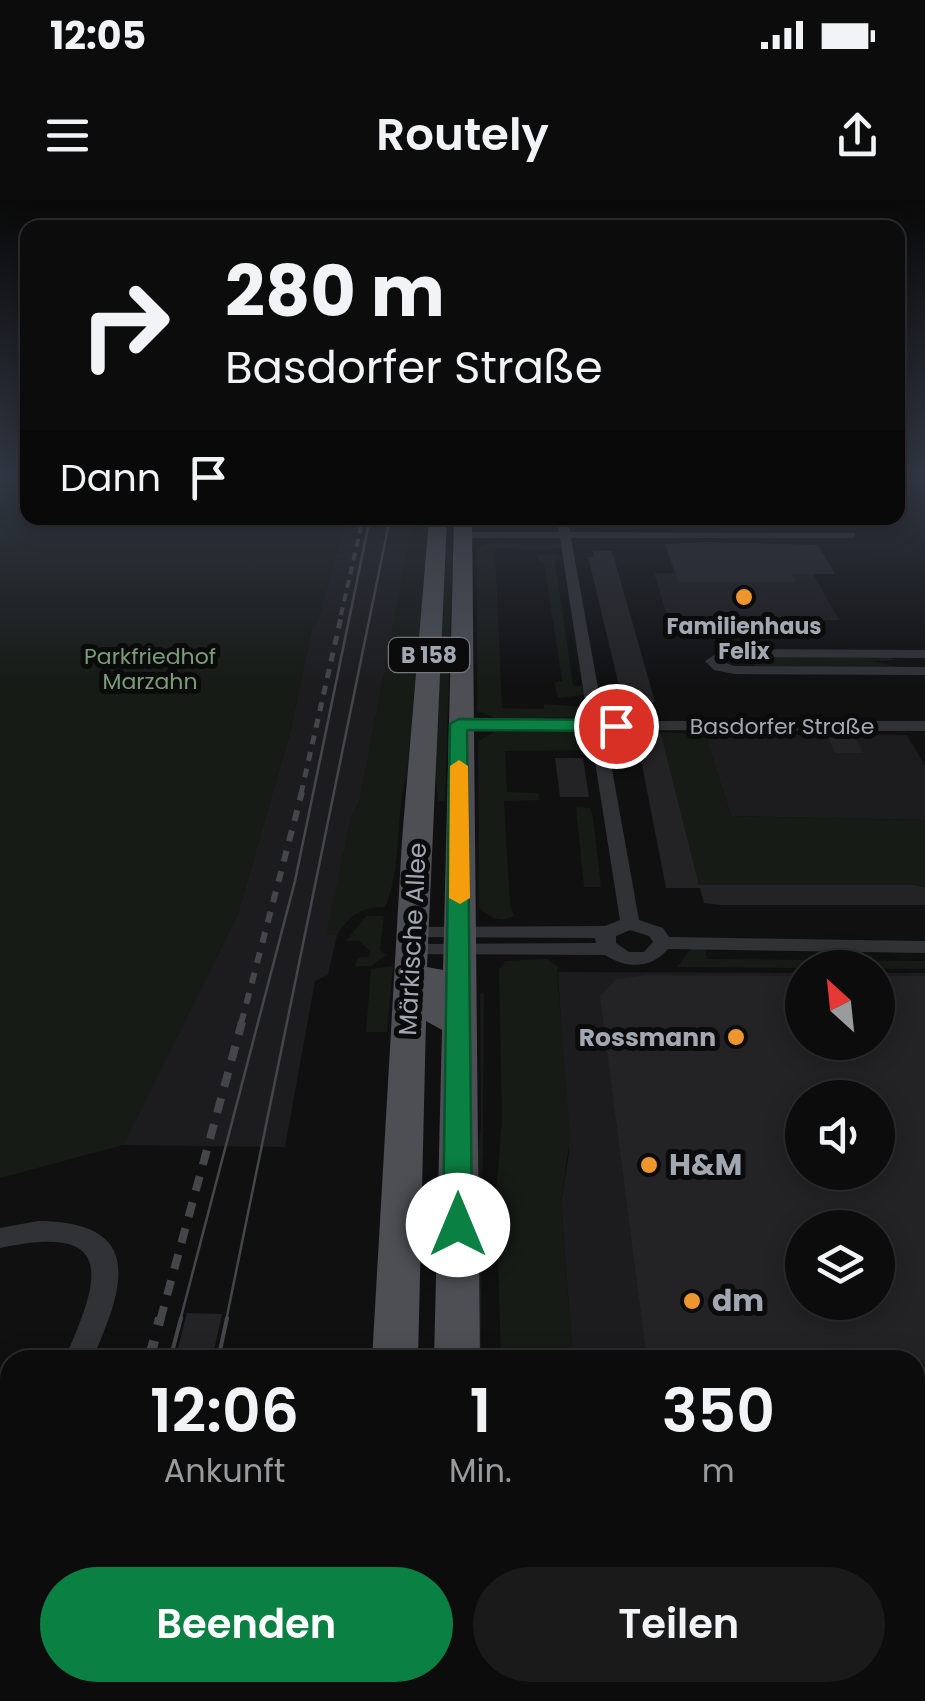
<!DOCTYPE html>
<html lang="de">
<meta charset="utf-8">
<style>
:root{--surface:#0c0c0d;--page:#1a1a1b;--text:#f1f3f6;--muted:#9a9b9d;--line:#2c2c2e;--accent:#0b8043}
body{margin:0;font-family:Poppins,sans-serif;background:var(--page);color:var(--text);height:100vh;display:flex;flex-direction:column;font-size:38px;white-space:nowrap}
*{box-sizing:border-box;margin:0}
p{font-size:32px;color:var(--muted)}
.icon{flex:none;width:55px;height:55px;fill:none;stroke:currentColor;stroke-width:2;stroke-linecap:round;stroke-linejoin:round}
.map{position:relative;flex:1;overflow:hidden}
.drawer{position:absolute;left:0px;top:1150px;width:925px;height:352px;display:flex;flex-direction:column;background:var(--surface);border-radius:30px 30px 0 0;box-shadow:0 5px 25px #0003,0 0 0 2px var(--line)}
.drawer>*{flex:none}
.hud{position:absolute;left:20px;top:20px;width:885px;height:305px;border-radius:20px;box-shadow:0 5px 25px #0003,0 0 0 2px var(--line);background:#0c0c0d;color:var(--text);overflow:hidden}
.needle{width:65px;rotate:333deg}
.fabs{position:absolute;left:785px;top:750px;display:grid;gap:20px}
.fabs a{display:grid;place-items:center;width:110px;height:110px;border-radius:50%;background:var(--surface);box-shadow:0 5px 25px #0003,0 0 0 2px var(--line);font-size:50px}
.pin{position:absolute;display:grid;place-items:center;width:85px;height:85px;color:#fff;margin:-42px;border:5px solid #fff;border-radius:50%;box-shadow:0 2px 10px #0007}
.me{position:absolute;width:110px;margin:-55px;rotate:0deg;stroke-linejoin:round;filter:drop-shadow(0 0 8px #0008)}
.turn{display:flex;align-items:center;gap:35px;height:210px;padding:0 40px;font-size:45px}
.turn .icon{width:130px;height:130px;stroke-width:2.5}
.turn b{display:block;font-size:70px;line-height:85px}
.then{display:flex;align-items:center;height:95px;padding:0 40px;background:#0003;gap:20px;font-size:38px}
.eta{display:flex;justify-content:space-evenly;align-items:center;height:170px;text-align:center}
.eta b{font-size:60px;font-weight:600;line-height:70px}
.button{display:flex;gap:20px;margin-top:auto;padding:20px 40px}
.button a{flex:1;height:115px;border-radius:60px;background:var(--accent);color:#fff;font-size:40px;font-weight:600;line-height:115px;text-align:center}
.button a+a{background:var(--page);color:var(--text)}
.status{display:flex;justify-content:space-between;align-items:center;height:70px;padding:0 50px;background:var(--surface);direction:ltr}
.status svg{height:28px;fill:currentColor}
header{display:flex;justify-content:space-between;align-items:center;height:130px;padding:0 40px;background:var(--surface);font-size:45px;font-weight:600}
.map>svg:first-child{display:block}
</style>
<div class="status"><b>12:05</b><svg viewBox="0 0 49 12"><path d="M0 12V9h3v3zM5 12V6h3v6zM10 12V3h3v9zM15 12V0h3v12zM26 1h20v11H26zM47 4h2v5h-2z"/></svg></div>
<header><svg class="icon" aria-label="menu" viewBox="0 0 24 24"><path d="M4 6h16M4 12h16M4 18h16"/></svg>Routely<svg class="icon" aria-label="share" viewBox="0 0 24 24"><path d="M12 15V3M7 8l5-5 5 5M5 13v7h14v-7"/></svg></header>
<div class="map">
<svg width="925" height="1501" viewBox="0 0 925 1501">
<rect width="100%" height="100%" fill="#101011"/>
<!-- built -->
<g fill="#1c1c1e" fill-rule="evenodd">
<polygon points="346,318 414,318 360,600 351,618 327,735 337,735 328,775 315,781 285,947 123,945 237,716 290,532 312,427 319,416"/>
<polygon points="654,373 813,374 839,420 668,419"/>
<polygon points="705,535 907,535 925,566 925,620 731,616"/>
<path d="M558,772l244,1v69h76v-69h47v468h-10v-81h-342l-12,-157 8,-50zM802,898h76v74h-76zM802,1028h76v74h-76z"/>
</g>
<!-- green -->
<g fill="#161b16">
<polygon points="0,275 27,275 28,318 346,318 319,416 312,427 290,532 237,716 123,945 0,978"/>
<path d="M414,318h15l-22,257c-13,42 -4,92 -22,132 -24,0 -35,8 -48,28h-11l25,-117 9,-19z"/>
<polygon points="495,342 560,343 561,347 547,350 495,348 502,508 544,509 544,504 584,507 588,517 498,519 477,511 477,347"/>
<polygon points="445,347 453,348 445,601 438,601 435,568"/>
<polygon points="554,354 564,358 555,362 573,485 585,487 584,495 558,498 554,482 562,481 544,364 538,361 538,355"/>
<polygon points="749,456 891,456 894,460 871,461 899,467 755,467"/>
<path d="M494,532h84l7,4 2,14 -82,1 2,41 31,1 1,7 -35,1 6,104 4,11c-15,8 -23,1 -35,-8l-1,-167z"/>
<polygon points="660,532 705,535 731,616 925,620 925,687 699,685"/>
<polygon points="576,607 590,608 593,617 601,687 584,687"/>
<polygon points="366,716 384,716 380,750 386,755 371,766 355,766 358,758 368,757 371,752 359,741 346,741"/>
<polygon points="691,749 705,749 707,759 925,761 925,769 677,767"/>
<polygon points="547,759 557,766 570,938 561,1003 573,1160 501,1160 496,994 502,919 499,770 505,761"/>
<polygon points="393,766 387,832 366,832 371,769"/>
<polygon points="484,793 481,1160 474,1160 473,994 481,926 480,794"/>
</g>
<!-- building -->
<g fill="#232325" fill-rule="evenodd">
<polygon points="706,342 818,345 835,374 792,374 796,382 678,382 665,344"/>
<polygon points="593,351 612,351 655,502 630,502 628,494 621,494 592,373 588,357 594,357"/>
<polygon points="636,534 661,534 699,685 913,685 925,687 925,705 721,705 704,703 700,688 666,688"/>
<polygon points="827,535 854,535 863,553 835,553"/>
<polygon points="555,558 583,558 589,597 560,597"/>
<path d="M647,775l155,1v66h76v-66h47v384h-278l-47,-364 16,-17zM802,898h76v74h-76zM802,1028h76v74h-76z"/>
<polygon points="187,1113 222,1114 212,1160 175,1160"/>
</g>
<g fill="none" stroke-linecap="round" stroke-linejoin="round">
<!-- minor -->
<g fill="#313236" fill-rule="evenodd">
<polygon points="898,275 904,275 907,278 898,280"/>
<path d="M557,318h10l3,14 285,1v4l-4,1h-280l33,183h321v10l-320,-1 34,190 24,8 6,9 256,4v12l-257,-4c-17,20 -41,20 -63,6l-201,-1 -3,-4 3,-4 7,-2 185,-1 -1,-5 -190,-1 -3,-4 10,-6 193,-1 15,-6 -30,-190h-131l-8,-5 8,-5 129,1 -28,-183h-98l-6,-3 6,-3h97zM630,730l19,6 4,6 -9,10h-15l-13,-9v-7z"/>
<polygon points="724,449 925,450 925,458 727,457 721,461 734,466 925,467 925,475 734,474 714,470 705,461"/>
<path d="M38,1021c110,1 85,68 54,139h-28c36,-80 55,-138 -64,-112v-20z"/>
<polygon points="10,1318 10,1374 0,1378 0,1322"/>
</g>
<!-- primary -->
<g fill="#4d4f55" fill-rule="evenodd">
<polygon points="429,318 447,318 427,767 443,770 454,318 472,318 480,1160 434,1160 442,830 426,821 418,1160 372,1160 402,640"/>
<rect x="353" y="1492" width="58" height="9"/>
<rect x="432" y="1492" width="58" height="9"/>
</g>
<!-- tram-far1 -->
<g stroke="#44464b" stroke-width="2.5">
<polyline points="180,1121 295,681 370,318"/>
<polyline points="226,1121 390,318"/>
</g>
<!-- tram -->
<g stroke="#44464b" stroke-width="4">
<polyline points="170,1160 181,1118"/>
<polyline points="218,1160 227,1118"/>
<polyline points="83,1501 85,1492"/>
<polyline points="153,1501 154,1492"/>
</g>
<!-- rail-far4 -->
<polyline stroke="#44464b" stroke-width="4" stroke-dasharray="8 6" stroke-linecap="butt" points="341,415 363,318"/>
<!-- rail-far3 -->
<polyline stroke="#44464b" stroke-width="5" stroke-dasharray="9 8" stroke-linecap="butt" points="301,594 342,413"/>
<!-- rail-far2 -->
<polyline stroke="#44464b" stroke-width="6" stroke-dasharray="11 10" stroke-linecap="butt" points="241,824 302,592"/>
<!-- rail-far1 -->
<polyline stroke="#44464b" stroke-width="8" stroke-dasharray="15 12" stroke-linecap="butt" points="160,1121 242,822"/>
<!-- rail -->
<g stroke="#44464b" stroke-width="10" stroke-dasharray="20 16" stroke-linecap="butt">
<polyline points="149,1160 160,1118"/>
<polyline points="57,1501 59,1492"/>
</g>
</g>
<!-- sky -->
<linearGradient id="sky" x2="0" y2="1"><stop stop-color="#090909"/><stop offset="0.57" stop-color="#313743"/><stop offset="1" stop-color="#313743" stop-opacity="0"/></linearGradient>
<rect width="925" height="485" fill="url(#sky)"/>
<!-- route -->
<polygon fill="#0b8043" stroke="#07532c" stroke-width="2.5" points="459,519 616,520 624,526 616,531 467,530 472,1025 468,1033 458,1037 447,1033 443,1025 450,524"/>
<!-- slow -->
<polygon fill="#f59e0b" points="459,560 468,566 470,698 460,704 449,698 450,566"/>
<!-- markers -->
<g fill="#ec962d" stroke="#0b0b0c" stroke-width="4">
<circle cx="744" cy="397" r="10"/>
<circle cx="736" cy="837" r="10"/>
<circle cx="649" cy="965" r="10"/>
<circle cx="692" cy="1101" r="10"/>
</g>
<g text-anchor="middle" stroke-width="10" stroke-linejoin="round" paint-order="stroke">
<!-- far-poi labels -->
<g font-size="22" font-weight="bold" fill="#a1a8b2" stroke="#0b0b0c">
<text x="744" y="434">Familienhaus<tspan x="744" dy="25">Felix</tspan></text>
</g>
<!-- shield labels -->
<rect fill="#0b0b0c" stroke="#747980" stroke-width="2.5" x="389" y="438" width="80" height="34" rx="8"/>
<g font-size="22" font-weight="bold" fill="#a1a8b2">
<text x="429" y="463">B 158</text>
</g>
<!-- far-park labels -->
<g font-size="22" fill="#7a9c78" stroke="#0b0b0c">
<text x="150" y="464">Parkfriedhof<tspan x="150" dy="25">Marzahn</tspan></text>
</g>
<!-- far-street labels -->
<g font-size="22" fill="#a1a8b2" stroke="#0b0b0c">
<text x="782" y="534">Basdorfer Straße</text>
</g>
<!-- street labels -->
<g font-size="25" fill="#a1a8b2" stroke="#0b0b0c">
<text transform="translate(412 739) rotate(-87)" y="9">Märkische Allee</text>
</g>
<!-- poi labels -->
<g font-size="25" font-weight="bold" fill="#a1a8b2" stroke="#0b0b0c" text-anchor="end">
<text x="716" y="846">Rossmann</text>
</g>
<!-- near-poi labels -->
<g font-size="30" font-weight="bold" fill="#a1a8b2" stroke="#0b0b0c" text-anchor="start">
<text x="669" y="975">H&amp;M</text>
<text x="712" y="1111">dm</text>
</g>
</g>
</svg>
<div class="fabs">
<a><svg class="needle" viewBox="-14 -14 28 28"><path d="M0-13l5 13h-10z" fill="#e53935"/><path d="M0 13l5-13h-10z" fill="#9a9b9d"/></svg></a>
<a><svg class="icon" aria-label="sound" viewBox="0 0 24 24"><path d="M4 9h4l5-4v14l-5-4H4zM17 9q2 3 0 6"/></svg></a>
<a><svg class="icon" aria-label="layers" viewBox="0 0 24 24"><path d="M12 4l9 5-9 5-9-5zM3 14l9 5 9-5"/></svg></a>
</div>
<div class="pin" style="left:616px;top:526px;background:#d93025"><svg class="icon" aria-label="arrive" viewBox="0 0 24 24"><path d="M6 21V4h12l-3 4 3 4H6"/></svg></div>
<svg class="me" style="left:458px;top:1025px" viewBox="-20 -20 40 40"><circle r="19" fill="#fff"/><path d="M0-13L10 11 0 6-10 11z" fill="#0b8043"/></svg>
<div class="hud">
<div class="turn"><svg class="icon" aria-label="right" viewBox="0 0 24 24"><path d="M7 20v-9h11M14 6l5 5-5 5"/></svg><div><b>280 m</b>Basdorfer Straße</div></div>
<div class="then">Dann<svg class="icon" aria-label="arrive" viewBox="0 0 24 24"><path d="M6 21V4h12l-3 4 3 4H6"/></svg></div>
</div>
<section class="drawer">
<div class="eta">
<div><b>12:06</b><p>Ankunft</p></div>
<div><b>1</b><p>Min.</p></div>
<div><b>350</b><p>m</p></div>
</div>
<div class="button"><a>Beenden</a><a>Teilen</a></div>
</section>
</div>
